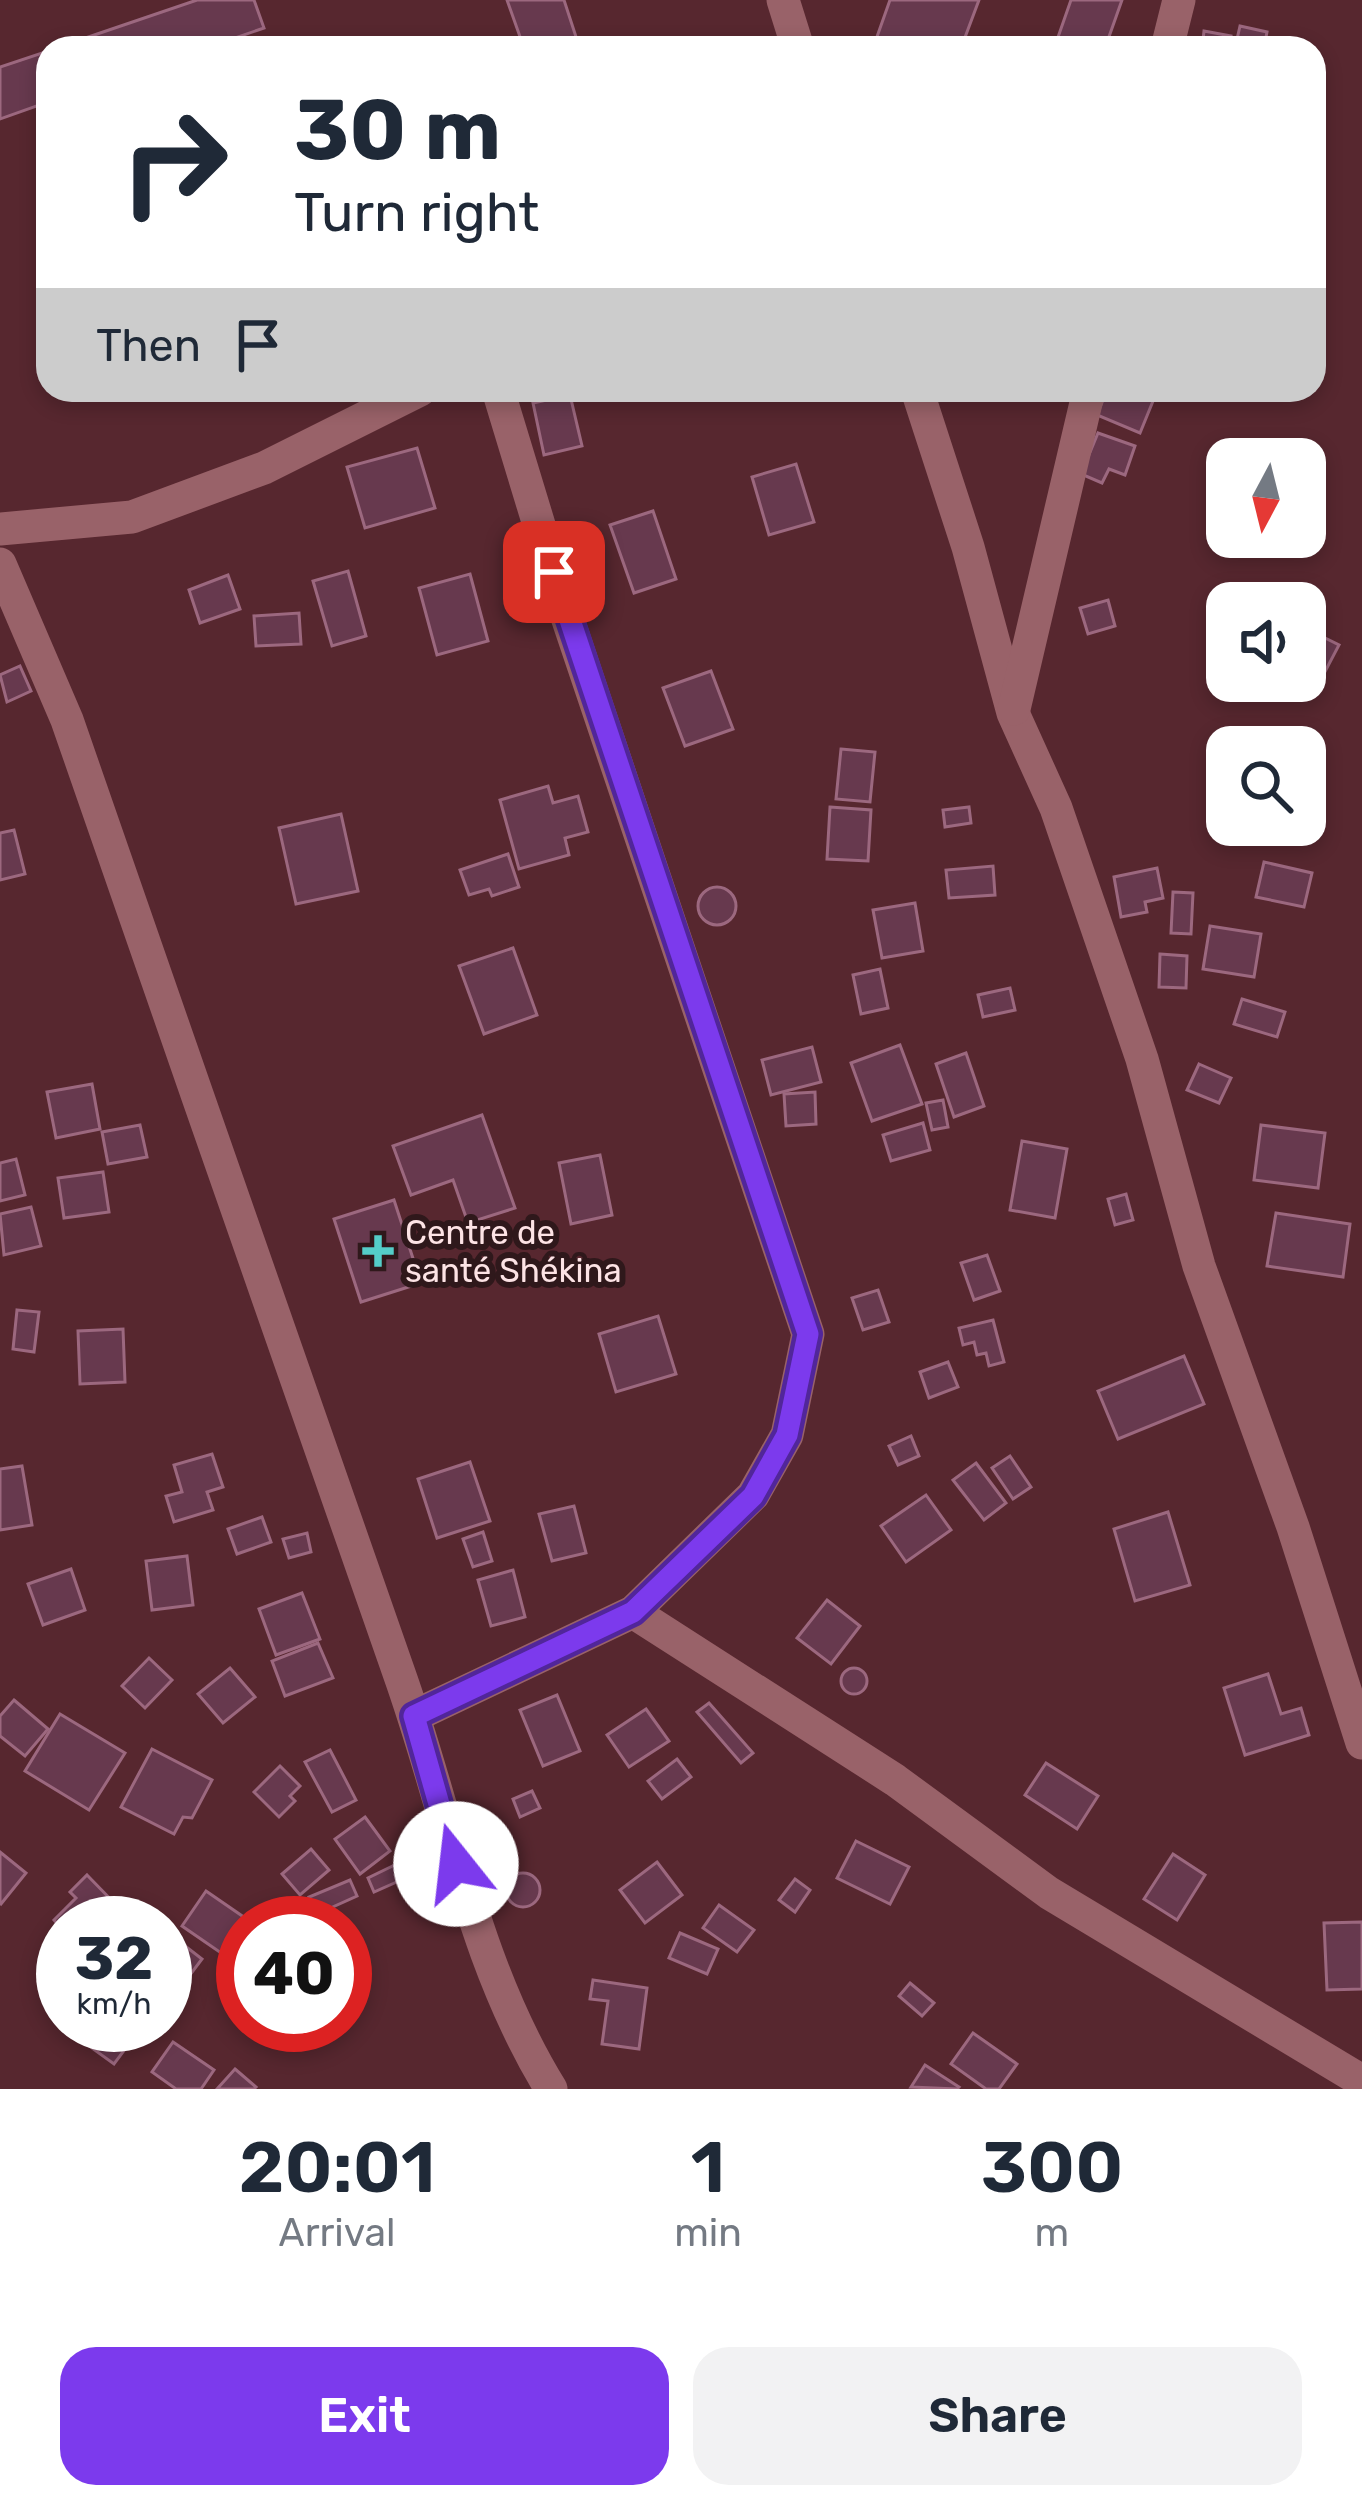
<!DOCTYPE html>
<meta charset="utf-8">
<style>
:root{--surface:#fff;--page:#f2f2f3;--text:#1f2937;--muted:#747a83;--accent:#7c3aed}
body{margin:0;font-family:Rubik,sans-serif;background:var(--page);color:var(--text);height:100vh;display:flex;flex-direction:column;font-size:45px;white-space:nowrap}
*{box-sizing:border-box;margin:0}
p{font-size:39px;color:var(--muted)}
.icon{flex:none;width:66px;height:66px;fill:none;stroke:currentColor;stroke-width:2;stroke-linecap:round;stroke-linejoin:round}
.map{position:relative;height:2089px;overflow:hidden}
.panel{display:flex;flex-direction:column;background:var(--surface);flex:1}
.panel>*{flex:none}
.guide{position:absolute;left:36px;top:36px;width:1290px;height:366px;border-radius:36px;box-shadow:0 6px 18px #0003;background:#fff;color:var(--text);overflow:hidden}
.needle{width:78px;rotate:187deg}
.fabs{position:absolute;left:1206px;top:438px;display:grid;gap:24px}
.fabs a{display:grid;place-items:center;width:120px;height:120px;border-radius:24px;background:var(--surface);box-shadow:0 6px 18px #0003;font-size:60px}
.speed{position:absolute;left:36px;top:1896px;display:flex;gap:24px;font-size:60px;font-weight:700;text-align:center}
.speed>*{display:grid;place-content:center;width:156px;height:156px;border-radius:50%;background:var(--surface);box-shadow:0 6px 18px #0003;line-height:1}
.speed small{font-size:30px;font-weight:400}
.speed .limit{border:18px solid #d22;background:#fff;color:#111}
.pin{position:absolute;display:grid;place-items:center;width:102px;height:102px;color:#fff;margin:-51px;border-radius:24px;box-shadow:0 6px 18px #0006}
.me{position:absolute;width:132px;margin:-66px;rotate:344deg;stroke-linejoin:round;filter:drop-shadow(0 0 9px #0008)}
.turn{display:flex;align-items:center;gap:42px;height:252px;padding:0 60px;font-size:54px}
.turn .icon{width:156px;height:156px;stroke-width:2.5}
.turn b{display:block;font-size:84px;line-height:102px}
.then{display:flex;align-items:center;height:114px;padding:0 60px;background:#0003;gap:24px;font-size:45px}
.eta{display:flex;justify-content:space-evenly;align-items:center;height:204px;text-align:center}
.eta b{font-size:72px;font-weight:600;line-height:84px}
.button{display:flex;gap:24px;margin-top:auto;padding:24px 60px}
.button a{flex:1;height:138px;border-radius:36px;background:var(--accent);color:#fff;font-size:48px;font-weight:600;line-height:138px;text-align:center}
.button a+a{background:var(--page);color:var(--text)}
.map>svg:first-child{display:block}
</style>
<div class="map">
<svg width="1362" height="2089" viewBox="0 0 1362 2089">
<rect width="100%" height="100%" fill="#57272f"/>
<!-- building -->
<g fill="#67394e" stroke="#9c687f" stroke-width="3">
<polygon points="197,0 254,0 264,28 206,48 56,48"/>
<polygon points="507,0 564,0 579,46 524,48"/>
<polygon points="890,0 979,0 961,48 873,48"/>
<polygon points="1071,0 1122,0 1105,48 1057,40"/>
<polygon points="1240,26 1267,32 1264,48 1235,48"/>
<polygon points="1204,31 1231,36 1229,48 1202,48"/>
<polygon points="48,51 48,102 0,119 0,67"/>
<polygon points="1107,390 1127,390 1153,401 1140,433 1097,415"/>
<polygon points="570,395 582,446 544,455 533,403"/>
<polygon points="1098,433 1135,446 1125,475 1109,469 1102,483 1081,474"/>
<polygon points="417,448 435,508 365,528 347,467"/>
<polygon points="796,464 814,522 769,535 752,477"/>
<polygon points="653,511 676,579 634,593 610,525"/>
<polygon points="348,571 366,636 332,646 313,581"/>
<polygon points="470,574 488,641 437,655 419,588"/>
<polygon points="228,575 240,609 200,623 189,590"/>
<polygon points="1108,600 1115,626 1088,634 1080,608"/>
<polygon points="299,613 301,644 256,646 254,616"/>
<polygon points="1305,628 1339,645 1318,685 1305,679"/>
<polygon points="20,666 31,691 7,702 0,675"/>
<polygon points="711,671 733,729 685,746 663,688"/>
<polygon points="841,749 875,752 870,802 836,799"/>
<polygon points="548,786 553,803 578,796 588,832 565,838 569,855 519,869 500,800"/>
<polygon points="830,807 871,810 868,861 827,859"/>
<polygon points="969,807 971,823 945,827 943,810"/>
<polygon points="341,814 358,891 296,904 279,828"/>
<polygon points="14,830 25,874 0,880 0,833"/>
<polygon points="508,854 519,887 492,896 489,889 469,895 460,870"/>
<polygon points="1264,862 1312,873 1304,907 1256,897"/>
<polygon points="993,866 995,895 949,898 946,870"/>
<polygon points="1157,868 1163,898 1145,902 1147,912 1121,917 1114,877"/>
<circle cx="717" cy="906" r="19"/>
<polygon points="1173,892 1193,893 1191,934 1171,933"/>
<polygon points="915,903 923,951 882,958 873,910"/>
<polygon points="1210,926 1261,934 1254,977 1203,969"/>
<polygon points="513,948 537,1015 484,1034 459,966"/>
<polygon points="1160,954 1187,956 1186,988 1159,987"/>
<polygon points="880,969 888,1008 861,1014 853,975"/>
<polygon points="1010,988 1015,1010 983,1017 978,995"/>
<polygon points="1242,999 1285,1012 1277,1037 1234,1024"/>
<polygon points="900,1045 922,1104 872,1121 851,1063"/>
<polygon points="812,1047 821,1082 771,1095 762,1060"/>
<polygon points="966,1053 984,1106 954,1117 936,1064"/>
<polygon points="1199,1064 1231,1078 1219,1103 1187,1090"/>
<polygon points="92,1084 100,1129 56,1138 47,1092"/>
<polygon points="815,1092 816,1124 786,1126 784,1094"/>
<polygon points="943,1100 948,1127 932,1130 926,1103"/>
<polygon points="482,1115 515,1208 468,1223 453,1180 411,1195 393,1146"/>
<polygon points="923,1123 930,1150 891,1161 883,1135"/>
<polygon points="140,1125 147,1157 108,1164 102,1132"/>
<polygon points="1261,1125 1325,1133 1318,1188 1254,1180"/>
<polygon points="1022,1141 1067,1149 1055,1218 1010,1210"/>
<polygon points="600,1155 612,1215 571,1224 559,1163"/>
<polygon points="16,1159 25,1195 0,1201 0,1163"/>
<polygon points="103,1172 109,1212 64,1218 58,1178"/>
<polygon points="1126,1194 1133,1220 1115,1225 1108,1199"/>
<polygon points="394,1200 421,1283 361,1302 334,1219"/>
<polygon points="31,1207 41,1246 4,1255 0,1214"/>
<polygon points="1276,1213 1350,1224 1343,1277 1267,1266"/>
<polygon points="987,1255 1000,1291 974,1300 961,1263"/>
<polygon points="878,1290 889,1322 863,1330 852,1298"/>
<polygon points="17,1310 39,1312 34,1352 13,1349"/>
<polygon points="658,1316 676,1374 616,1392 599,1334"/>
<polygon points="993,1320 1004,1362 989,1366 986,1353 977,1355 974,1342 963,1345 959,1328"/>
<polygon points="123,1329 125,1382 80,1384 78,1331"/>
<polygon points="1184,1356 1204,1404 1118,1439 1098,1391"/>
<polygon points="948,1362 958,1387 929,1398 920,1372"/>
<polygon points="911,1436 919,1456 898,1465 889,1446"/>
<polygon points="212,1454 223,1487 207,1492 213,1510 174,1522 166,1496 182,1492 174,1465"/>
<polygon points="1010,1456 1031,1487 1013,1499 992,1468"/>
<polygon points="470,1462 490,1521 437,1538 418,1479"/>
<polygon points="976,1463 1006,1503 984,1520 953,1480"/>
<polygon points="22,1466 32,1525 0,1530 0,1469"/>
<polygon points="926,1495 951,1530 906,1562 881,1526"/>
<polygon points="574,1506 586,1553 552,1561 539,1514"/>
<polygon points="1168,1512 1190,1585 1135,1601 1114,1529"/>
<polygon points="262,1517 271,1542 237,1554 228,1529"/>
<polygon points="483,1532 492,1561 473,1567 463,1539"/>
<polygon points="307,1533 311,1552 289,1558 283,1539"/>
<polygon points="187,1556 193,1605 152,1610 146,1561"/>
<polygon points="71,1569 85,1610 43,1625 28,1584"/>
<polygon points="513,1570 525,1617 491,1626 478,1580"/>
<polygon points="302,1593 320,1639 276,1655 259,1609"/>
<polygon points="827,1600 860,1626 831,1664 797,1638"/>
<polygon points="318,1643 333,1678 285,1696 272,1661"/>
<polygon points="149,1658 172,1680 145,1708 122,1686"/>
<circle cx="854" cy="1681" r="13"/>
<polygon points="230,1668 255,1697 223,1723 198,1694"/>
<polygon points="1268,1674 1281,1714 1301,1708 1309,1735 1245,1755 1224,1688"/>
<polygon points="557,1695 580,1751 543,1766 520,1710"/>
<polygon points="14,1700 48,1729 25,1756 0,1736 0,1716"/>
<polygon points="709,1703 753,1753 741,1763 697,1712"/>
<polygon points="646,1709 669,1741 629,1767 607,1735"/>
<polygon points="60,1714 125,1753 89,1810 25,1771"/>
<polygon points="152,1749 212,1780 192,1818 183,1817 174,1834 121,1807"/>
<polygon points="330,1750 356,1800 332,1812 305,1762"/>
<polygon points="677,1759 691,1777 662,1799 648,1781"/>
<polygon points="1046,1763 1098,1796 1077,1829 1025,1795"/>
<polygon points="280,1766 300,1786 290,1796 295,1801 279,1817 254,1792"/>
<polygon points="532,1791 540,1808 520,1817 513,1799"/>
<polygon points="365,1817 390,1851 360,1874 335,1839"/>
<polygon points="506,1833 517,1859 494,1868 483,1842"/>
<polygon points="856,1841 909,1867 890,1904 837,1878"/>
<circle cx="420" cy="1854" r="11"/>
<polygon points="311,1849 329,1870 300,1895 282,1874"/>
<polygon points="0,1852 26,1873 1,1904 0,1903"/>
<polygon points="1173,1854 1205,1875 1177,1920 1144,1899"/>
<polygon points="403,1861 410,1876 374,1892 368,1878"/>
<polygon points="657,1862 682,1895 645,1923 620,1890"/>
<circle cx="523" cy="1890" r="17"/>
<polygon points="87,1875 120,1909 106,1923 63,1923 63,1930 54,1920 76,1898 70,1892"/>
<polygon points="795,1879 810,1890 795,1912 779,1900"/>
<polygon points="350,1880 357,1896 317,1914 309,1897"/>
<polygon points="206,1891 248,1920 224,1955 182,1926"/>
<polygon points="719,1905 754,1930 737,1952 703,1928"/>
<polygon points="1362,1922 1362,1989 1327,1990 1324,1923"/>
<polygon points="680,1933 718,1949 707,1974 669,1958"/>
<polygon points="180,1942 202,1959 178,1991 165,1981 165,1961"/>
<polygon points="593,1980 647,1988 639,2049 602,2044 608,2001 590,1999"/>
<polygon points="910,1983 934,2003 922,2016 899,1996"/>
<polygon points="345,1984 365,1997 341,2033 329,2025 345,2025"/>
<polygon points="71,2025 143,2025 114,2064 67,2030"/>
<polygon points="973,2033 1017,2064 999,2089 986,2089 951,2064"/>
<polygon points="173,2042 214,2070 201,2089 176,2089 152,2072"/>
<polygon points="925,2065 959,2087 957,2089 911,2087"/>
<polygon points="235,2069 256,2087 254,2089 217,2089"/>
</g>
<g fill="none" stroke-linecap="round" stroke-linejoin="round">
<!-- minor -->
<g stroke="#996269" stroke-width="33">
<polyline points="783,0 798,48"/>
<polyline points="1167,48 1179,0"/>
<polyline points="917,390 968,547 1013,713 1056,808 1142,1059 1199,1266 1293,1527 1362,1743"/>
<polyline points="0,529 132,517 264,468 420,390"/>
<polyline points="1014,709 1089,390"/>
<polyline points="633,1612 895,1780 1049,1893 1362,2081"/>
<polyline points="414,1716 633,1612 753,1495 787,1435 808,1334 567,617 498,390"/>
</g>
<!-- tertiary -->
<path stroke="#996269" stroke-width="33" d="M0,564l67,156c110,318 221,635 332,953 50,140 73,288 152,416"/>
</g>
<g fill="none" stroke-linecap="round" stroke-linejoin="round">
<defs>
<polyline id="route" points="456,1864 414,1716 633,1612 753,1496 787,1435 808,1334 554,572"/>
</defs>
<!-- route casing -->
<use href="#route" stroke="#51269a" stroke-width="30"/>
<!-- route -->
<use href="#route" stroke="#7c3aed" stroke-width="21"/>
</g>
<!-- markers -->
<path fill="#54cdc8" stroke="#2f181b" stroke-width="4.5" d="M372 1233h12v12h12v12h-12v12h-12v-12h-12v-12h12z"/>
<g text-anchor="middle" stroke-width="12" stroke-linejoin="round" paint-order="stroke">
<!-- poi labels -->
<g font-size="33" fill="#fde3e5" stroke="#2f181b" text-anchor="start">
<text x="405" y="1244">Centre de<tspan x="405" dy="38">santé Shékina</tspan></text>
</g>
</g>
</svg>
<div class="fabs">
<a><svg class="needle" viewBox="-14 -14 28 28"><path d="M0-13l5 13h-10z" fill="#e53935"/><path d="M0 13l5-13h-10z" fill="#747a83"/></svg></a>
<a><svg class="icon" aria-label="sound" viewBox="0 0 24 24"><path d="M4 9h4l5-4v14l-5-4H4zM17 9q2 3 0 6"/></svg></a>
<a><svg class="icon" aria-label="search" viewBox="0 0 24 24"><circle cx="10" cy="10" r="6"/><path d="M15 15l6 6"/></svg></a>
</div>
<div class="speed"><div>32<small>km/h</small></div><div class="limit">40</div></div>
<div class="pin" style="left:554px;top:572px;background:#d93025"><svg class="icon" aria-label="arrive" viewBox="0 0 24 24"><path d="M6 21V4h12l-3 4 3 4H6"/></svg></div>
<svg class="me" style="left:456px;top:1864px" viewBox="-20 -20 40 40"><circle r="19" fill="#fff"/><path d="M0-13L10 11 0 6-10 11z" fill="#7c3aed"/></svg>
<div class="guide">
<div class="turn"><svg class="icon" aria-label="right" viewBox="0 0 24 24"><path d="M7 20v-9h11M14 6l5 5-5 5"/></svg><div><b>30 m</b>Turn right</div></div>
<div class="then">Then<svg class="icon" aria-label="arrive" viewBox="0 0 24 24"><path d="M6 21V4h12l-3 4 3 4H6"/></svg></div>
</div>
</div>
<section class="panel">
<div class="eta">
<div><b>20:01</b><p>Arrival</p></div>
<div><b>1</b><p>min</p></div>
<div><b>300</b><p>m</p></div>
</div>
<div class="button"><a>Exit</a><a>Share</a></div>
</section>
